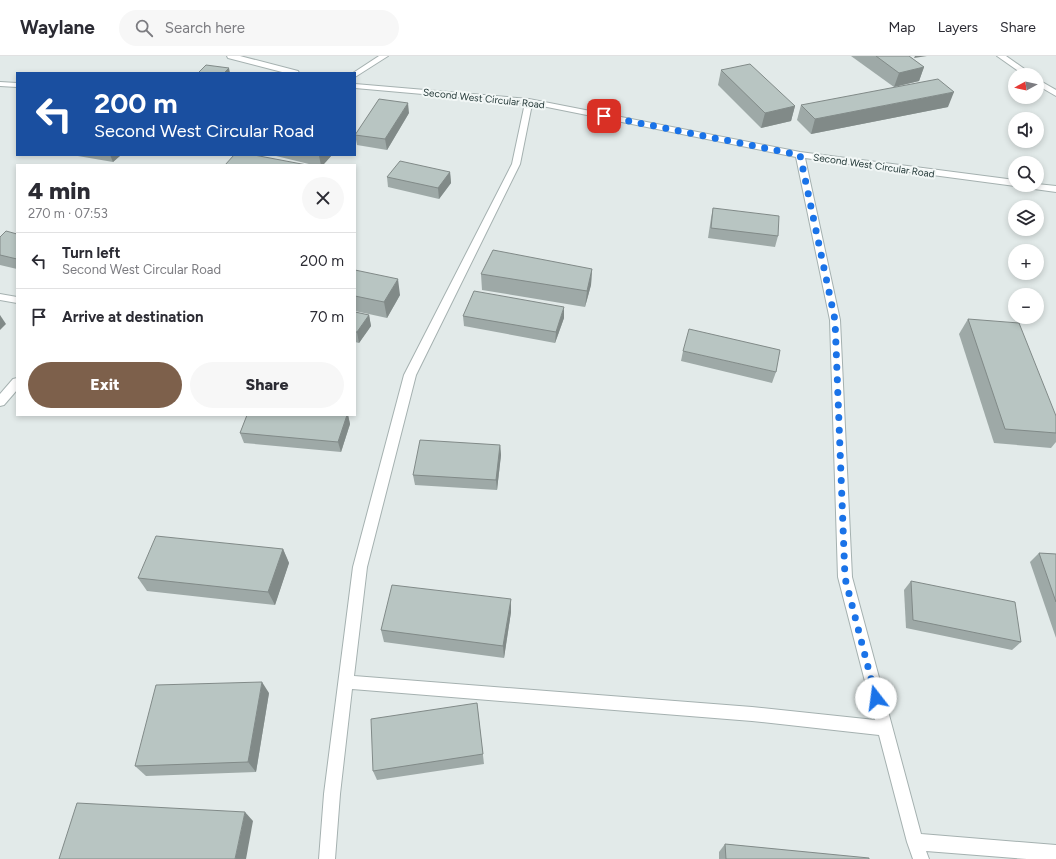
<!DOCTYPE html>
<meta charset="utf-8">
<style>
:root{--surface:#fff;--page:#f7f7f7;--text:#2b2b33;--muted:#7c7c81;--line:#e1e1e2;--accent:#7d604b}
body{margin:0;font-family:Figtree,sans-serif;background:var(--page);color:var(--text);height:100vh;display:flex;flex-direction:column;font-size:15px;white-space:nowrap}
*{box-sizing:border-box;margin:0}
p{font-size:13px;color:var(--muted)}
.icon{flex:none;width:22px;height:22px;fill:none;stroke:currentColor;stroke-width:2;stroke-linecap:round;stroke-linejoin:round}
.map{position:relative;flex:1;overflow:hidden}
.side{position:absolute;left:16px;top:108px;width:340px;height:252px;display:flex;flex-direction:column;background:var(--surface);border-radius:0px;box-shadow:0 2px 6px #0003}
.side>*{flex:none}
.guide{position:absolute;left:16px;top:16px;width:340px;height:84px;border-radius:0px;box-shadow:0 2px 6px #0003;background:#1a4fa0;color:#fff;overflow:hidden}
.needle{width:26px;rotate:262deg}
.buttons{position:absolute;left:1008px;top:12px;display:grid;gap:8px}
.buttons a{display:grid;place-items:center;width:36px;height:36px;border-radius:50%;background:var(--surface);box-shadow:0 2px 6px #0003;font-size:20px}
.pin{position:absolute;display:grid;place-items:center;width:34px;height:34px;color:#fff;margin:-17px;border-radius:8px;box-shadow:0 2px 6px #0006}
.me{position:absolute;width:44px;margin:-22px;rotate:345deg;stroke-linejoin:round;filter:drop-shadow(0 0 3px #0008)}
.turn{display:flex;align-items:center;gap:14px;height:84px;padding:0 12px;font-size:18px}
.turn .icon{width:52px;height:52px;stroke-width:2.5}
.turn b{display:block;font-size:28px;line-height:34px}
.round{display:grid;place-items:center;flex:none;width:42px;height:42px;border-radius:21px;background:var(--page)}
.headline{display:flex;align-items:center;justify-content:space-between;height:68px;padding:0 12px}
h1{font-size:24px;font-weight:800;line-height:30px}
.cta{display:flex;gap:8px;margin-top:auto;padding:8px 12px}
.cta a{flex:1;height:46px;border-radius:24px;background:var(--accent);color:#fff;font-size:16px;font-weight:800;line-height:46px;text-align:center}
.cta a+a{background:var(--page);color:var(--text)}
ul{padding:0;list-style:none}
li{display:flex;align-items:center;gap:12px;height:56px;padding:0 12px;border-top:1px solid var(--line)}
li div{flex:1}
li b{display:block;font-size:15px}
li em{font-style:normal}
header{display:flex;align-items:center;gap:24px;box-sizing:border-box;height:56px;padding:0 20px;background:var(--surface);border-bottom:1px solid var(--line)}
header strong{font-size:19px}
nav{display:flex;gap:22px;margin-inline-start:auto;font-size:14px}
.search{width:280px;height:36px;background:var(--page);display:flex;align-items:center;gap:10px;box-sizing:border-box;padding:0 14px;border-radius:22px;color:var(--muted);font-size:15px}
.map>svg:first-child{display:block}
</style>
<header>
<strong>Waylane</strong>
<div class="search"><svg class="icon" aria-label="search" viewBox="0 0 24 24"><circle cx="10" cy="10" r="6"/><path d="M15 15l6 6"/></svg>Search here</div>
<nav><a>Map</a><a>Layers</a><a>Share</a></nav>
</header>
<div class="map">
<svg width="1056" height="803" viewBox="0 0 1056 803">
<rect width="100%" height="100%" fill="#e2eae9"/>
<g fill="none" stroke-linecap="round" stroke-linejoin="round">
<defs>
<g id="street">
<polygon points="227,0 240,0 298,15 299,17 286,17 228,2"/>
<polygon points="379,0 388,0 355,21 355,17 353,17"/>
<polygon points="997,0 1006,0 1033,19 1024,19"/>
<polygon points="1037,23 1056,34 1056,40 1037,29"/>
<polygon points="0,26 17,27 17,31 0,30"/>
<path d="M355,28l174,15 271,53 215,28v5h3l-3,1 -210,-28 35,162 12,257 69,257 135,11v14h-29l-101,-8 3,8h-16l-6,-17 -28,-107 -127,-14 -400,-32 -12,105 -5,65h-16l5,-65 29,-227 51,-192 108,-211 13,-61 -170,-15zM532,48l264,53 34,163 8,257 37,143 -123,-13 -398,-31 13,-109 49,-192 104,-211z"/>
<polygon points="1037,128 1056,130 1056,136 1027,132 1023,129 1037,129"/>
<polygon points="0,238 17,241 17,247 0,244"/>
<polygon points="17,322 17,334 4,349 0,350 0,338 13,323"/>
</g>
</defs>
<!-- street casing -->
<use href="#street" stroke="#a5b1b0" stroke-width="2"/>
<!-- street -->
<use href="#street" fill="#fff" fill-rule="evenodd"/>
</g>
<!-- wall -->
<g fill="#9ea9a7">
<polygon points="851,0 909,0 924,11 919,25 894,31"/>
<polygon points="721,14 795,50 791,65 761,72 718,29"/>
<polygon points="801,49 948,51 811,78 797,64"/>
<polygon points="409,57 387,94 357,89 355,78"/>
<polygon points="72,99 121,99 113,106"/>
<polygon points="272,99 332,99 323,109 313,109"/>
<polygon points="450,116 451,127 439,143 388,131 387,121"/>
<polygon points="713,152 778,180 775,191 708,182 711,162"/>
<polygon points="17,178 17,213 0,209 0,181"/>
<polygon points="592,213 591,229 585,251 482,234 481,218"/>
<polygon points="355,214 400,239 387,262 355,255"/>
<polygon points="355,256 369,259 371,270 359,287 355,286"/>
<polygon points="463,260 564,262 555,287 464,270"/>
<polygon points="968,263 1056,360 1056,386 1051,392 994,387 959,278"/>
<polygon points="683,295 776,316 772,327 681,305"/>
<polygon points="247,359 348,359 350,368 341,396 244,387 240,377"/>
<polygon points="500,389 501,399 497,434 415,429 413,419"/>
<polygon points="283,493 289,507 275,549 147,535 138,522"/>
<polygon points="1039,497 1056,498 1056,582 1030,506"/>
<polygon points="911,525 1021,586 1012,594 906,572 904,534"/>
<polygon points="511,543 511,556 504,602 384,586 381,574"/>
<polygon points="269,637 256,716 146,720 135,710"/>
<polygon points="477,647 484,708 377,724 373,715"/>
<polygon points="725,788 869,803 719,803 719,796"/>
</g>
<!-- shaded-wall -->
<g fill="#818a88">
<polygon points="915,0 927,0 914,2"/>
<polygon points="924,11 919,25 894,31 899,17"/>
<polygon points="229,12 230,17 224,17"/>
<polygon points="954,36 948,51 811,78 815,63"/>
<polygon points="408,47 409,57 387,94 385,83"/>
<polygon points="795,50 791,65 761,72 765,57"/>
<polygon points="110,99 121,99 113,106"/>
<polygon points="320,99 332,99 323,109 321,109 319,100"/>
<polygon points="450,116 451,127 439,143 438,132"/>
<polygon points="592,213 591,229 585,251 587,235"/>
<polygon points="398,223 400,239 387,262 384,246"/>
<polygon points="564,251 564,262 555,287 556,276"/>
<polygon points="0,259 6,268 0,274"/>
<polygon points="369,259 371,270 359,287 357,276"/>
<polygon points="347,359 348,359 350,368 341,396 338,386"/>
<polygon points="500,389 501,399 497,434 496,424"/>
<polygon points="283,493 289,507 275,549 268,536"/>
<polygon points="511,543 511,556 504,602 503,590"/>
<polygon points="262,626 269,637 256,716 248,706"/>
<polygon points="245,756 253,765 246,803 235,803"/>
</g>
<!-- building -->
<g fill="#b8c5c2" stroke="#818a88">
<polygon points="876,0 909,0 924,11 899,17"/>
<polygon points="750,8 795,50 765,57 721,14"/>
<polygon points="206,9 229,12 224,17 198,17"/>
<polygon points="938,23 954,36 815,63 801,49"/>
<polygon points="379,43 408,47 385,83 355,79"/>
<polygon points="234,99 254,99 307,109 225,109"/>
<polygon points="400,105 450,116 438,132 387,121"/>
<polygon points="713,152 779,160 778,180 711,172"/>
<polygon points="6,175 17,178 17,203 0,199 0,181"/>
<polygon points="493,194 592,213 587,235 481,218"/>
<polygon points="355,214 398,223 384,246 355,240"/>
<polygon points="474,235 564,251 556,276 463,260"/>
<polygon points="355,256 369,259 357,276 355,276"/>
<polygon points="968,263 1019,267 1056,360 1056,377 1005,373"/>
<polygon points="689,273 780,294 776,316 683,295"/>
<polygon points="247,359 347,359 338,386 240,377"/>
<polygon points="420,384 500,389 496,424 413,419"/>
<polygon points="156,480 283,493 268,536 138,522"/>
<polygon points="1039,497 1056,498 1056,546"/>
<polygon points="911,525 1015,546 1021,586 913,564"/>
<polygon points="392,529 511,543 503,590 381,574"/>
<polygon points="262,626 248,706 135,710 156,629"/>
<polygon points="477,647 483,698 373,715 371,663"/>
<polygon points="77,747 245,756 235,803 59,803"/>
<polygon points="725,788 869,802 869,803 726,803"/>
</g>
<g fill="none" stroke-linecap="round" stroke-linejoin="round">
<!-- route -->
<polyline stroke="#1a73e8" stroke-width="7" stroke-dasharray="0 12.6" points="604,60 800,99 835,264 845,522 876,642"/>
</g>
<g text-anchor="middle" stroke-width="4" stroke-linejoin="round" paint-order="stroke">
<!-- far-street labels -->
<g font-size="10" fill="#243938" stroke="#f2f7f6">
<text transform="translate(484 42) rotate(6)" y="4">Second West Circular Road</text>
<text transform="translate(874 109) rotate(8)" y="4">Second West Circular Road</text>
</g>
</g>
</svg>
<div class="buttons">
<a><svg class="needle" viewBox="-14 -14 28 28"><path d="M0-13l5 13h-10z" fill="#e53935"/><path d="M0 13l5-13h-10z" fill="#7c7c81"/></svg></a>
<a><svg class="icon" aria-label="sound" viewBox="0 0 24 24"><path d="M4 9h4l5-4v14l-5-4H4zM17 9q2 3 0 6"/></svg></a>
<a><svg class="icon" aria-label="search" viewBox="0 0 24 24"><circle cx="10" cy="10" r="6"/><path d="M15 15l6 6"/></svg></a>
<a><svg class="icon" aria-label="layers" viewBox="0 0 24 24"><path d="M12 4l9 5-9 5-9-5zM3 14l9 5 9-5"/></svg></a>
<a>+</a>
<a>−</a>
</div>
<div class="pin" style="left:604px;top:60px;background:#d93025"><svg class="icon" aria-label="arrive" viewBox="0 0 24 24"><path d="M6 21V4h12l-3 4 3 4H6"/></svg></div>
<svg class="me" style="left:876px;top:642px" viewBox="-20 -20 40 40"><circle r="19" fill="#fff"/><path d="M0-13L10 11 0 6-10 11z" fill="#1a73e8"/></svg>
<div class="guide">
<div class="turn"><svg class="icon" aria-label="left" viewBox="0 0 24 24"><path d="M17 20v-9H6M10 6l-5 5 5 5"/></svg><div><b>200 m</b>Second West Circular Road</div></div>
</div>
<section class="side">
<div class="headline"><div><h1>4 min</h1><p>270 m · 07:53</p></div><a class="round"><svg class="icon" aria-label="close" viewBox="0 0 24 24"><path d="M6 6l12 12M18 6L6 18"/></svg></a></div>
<ul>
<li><svg class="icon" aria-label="left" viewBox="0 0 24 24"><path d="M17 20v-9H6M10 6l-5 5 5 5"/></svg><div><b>Turn left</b><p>Second West Circular Road</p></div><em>200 m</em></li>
<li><svg class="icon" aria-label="arrive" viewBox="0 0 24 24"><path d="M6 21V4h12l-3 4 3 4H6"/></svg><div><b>Arrive at destination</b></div><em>70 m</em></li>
</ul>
<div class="cta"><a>Exit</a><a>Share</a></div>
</section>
</div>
